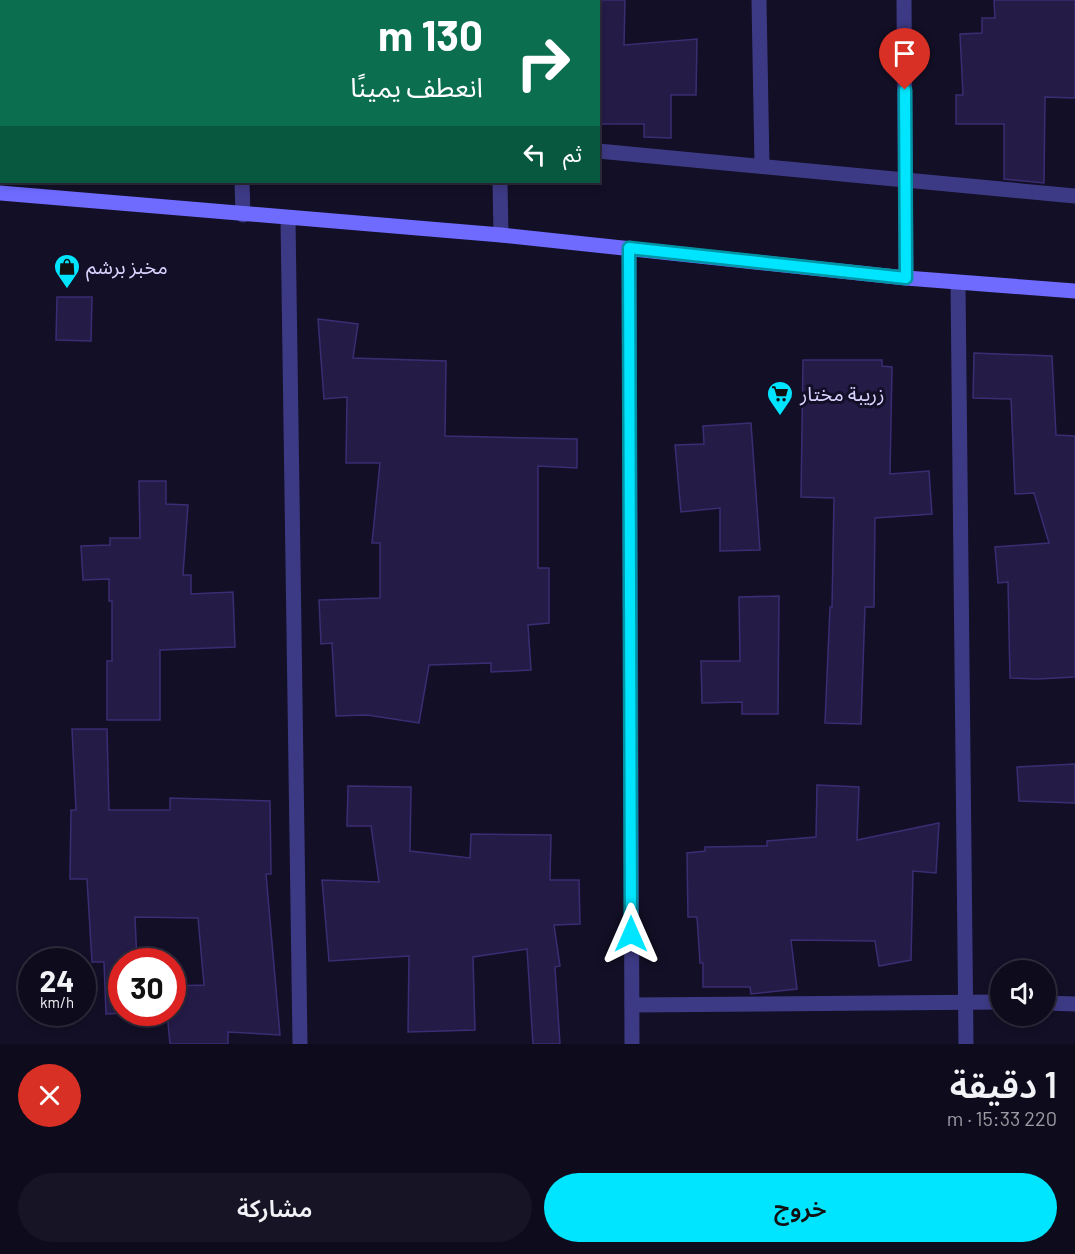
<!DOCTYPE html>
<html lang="ar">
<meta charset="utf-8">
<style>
:root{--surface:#0e0b1c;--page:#171425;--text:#f1f3f6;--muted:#9b9ba3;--line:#2e2b3b;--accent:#00e5ff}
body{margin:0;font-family:Barlow,"Noto Sans Arabic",sans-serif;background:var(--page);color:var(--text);direction:rtl;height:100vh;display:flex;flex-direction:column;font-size:22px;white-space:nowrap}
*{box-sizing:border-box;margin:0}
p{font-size:20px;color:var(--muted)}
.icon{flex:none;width:33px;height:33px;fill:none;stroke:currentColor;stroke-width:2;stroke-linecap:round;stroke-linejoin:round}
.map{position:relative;height:1044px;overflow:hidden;direction:ltr}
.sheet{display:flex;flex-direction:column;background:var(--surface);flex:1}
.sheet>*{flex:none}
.guide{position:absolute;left:0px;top:0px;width:600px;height:183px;box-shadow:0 3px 9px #0003,0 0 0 2px var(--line);direction:rtl;background:#0b6e4f;color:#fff;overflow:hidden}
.controls{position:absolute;left:990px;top:960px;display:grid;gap:12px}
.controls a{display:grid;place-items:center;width:66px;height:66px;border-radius:50%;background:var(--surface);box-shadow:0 3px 9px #0003,0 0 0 2px var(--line);font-size:30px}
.speed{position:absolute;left:18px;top:948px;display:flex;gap:12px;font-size:30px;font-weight:700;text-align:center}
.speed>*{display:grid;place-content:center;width:78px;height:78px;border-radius:50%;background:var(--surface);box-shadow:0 3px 9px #0003,0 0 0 2px var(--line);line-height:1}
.speed small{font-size:15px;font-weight:400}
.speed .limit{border:9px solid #d22;background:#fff;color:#111}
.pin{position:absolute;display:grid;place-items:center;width:51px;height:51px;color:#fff;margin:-62px -26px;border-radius:50% 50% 50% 0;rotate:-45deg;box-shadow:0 0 6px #0007}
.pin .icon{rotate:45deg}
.me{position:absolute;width:66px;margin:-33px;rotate:0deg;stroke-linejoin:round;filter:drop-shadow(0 0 4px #0008)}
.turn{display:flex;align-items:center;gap:21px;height:126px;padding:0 18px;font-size:27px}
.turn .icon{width:78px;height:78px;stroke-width:2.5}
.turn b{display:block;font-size:42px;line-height:51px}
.then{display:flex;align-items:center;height:57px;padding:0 18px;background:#0003;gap:12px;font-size:22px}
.round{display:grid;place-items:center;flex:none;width:63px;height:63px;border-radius:32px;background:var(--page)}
.summary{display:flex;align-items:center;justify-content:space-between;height:102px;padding:0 18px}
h1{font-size:36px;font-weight:600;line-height:45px}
.button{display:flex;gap:12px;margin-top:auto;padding:12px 18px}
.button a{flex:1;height:69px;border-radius:36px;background:var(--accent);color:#111;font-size:24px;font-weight:600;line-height:69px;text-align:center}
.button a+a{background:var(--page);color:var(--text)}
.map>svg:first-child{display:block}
</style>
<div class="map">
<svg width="1075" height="1044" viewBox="0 0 1075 1044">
<rect width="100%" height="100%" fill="#130f26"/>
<!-- building -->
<g fill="#241b47" stroke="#3b2d73" stroke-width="1.5">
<polygon points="598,0 625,0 624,45 697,39 696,95 671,95 671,138 644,137 644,124 598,124"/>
<polygon points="994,0 1075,0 1075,98 1045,97 1044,183 1004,179 1004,124 956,124 956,95 963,95 960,34 982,33 982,18 995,18"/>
<polygon points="57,297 92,297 91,341 56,340"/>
<polygon points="318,319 358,324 353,358 446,361 445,436 577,439 577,468 538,466 538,568 549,568 549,623 528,625 531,670 491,672 491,663 429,665 419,723 367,715 336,716 332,643 321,644 319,600 380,598 380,543 372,543 380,463 346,463 347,397 324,399"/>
<polygon points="974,353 1052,356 1056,435 1075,436 1075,677 1038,679 1010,678 1008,582 998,583 995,547 1049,543 1034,493 1015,494 1011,399 973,398"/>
<polygon points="803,360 882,360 882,366 892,367 890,474 929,471 932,514 875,518 874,607 865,607 861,724 825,723 830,607 832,607 834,498 801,497"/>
<polygon points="751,423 760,550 720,551 720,508 681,512 675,445 704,444 703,426"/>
<polygon points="139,481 166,481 166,504 188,505 183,575 191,575 191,594 233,592 235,647 160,650 160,720 107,720 107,661 112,661 112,601 109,601 109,579 83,580 81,546 110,545 110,538 140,538"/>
<polygon points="779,596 778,714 742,714 742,702 702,703 701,661 740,661 739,597"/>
<polygon points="72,729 107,729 109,810 170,810 170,798 270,801 271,874 266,874 280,1035 228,1032 228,1044 170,1044 167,1012 172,1012 172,986 204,985 198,918 135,917 137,962 122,962 122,1012 148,1012 106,1014 104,962 92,962 87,879 70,879 71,810 76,810"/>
<polygon points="1075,764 1075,803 1019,801 1017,767"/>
<polygon points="817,785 859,787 857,840 939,823 936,873 913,871 911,960 879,966 875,941 791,940 797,989 751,994 750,987 703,987 703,963 700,963 697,917 688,917 687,853 705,851 705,847 767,846 767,841 816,837"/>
<polygon points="348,786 411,787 410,851 470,858 471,834 551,835 550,880 579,880 580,924 554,925 560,966 555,967 560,1044 533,1044 527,949 473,957 475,1030 408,1032 409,956 329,961 322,880 379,882 371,826 347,826"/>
</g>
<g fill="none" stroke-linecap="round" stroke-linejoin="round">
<!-- street -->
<g stroke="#3d3a85" stroke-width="15">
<polyline points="239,0 239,2"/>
<polyline points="497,0 497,2"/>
<polyline points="759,0 762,166"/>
<polyline points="904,0 906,278"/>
<polyline points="598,151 1075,196"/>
<polyline points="242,182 243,215"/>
<polyline points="500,182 501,235"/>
<polyline points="288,219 300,1044"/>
<polyline points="629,248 632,1044"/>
<polyline points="958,283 966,1044"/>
<polyline points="1046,1003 1075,1004"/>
<polyline points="632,1005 1000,1002"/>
</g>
<!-- secondary -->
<polyline stroke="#6f6bff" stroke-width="15" points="0,193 501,235 906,278 1075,291"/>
</g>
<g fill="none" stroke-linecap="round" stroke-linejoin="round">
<defs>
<polyline id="route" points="631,934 629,248 906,278 905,90"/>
</defs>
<!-- route casing -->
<use href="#route" stroke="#0095a6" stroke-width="15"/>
<!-- route -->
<use href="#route" stroke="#00e5ff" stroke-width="10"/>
</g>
<!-- icons -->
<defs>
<symbol id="shop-pin" viewBox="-11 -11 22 30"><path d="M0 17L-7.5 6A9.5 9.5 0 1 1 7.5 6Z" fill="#00e5ff" stroke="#130f26"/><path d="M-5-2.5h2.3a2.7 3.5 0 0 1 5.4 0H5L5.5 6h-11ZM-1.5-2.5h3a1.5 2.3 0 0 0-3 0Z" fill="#111"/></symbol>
<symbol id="supermarket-pin" viewBox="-11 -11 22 30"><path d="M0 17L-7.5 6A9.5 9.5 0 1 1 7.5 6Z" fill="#00e5ff" stroke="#130f26"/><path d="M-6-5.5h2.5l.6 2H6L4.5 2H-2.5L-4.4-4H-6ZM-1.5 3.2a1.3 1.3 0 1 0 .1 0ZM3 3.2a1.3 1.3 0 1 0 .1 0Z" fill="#111"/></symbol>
</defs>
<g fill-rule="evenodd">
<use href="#shop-pin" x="52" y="252" width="30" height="40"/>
<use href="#supermarket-pin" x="765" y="379" width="30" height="40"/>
</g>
<g text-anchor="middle" stroke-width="6" stroke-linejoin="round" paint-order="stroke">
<!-- poi labels -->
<g font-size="20" fill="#d9d4ff" stroke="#130f26" text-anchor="start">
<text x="86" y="274">مخبز برشم</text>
<text x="800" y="401">زريبة مختار</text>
</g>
</g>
</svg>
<div class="controls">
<a><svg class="icon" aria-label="sound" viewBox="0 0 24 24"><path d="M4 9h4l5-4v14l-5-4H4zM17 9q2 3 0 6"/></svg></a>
</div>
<div class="speed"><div>24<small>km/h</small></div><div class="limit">30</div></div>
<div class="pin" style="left:905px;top:90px;background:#d93025"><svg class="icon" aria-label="arrive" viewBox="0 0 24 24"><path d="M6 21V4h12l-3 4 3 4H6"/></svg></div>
<svg class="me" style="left:631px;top:934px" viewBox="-20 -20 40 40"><path d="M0-17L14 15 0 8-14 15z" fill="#00e5ff" stroke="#fff" stroke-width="4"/></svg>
<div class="guide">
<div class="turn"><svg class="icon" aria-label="right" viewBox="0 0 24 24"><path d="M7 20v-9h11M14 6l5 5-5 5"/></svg><div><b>130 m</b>انعطف يمينًا</div></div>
<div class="then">ثم<svg class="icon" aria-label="left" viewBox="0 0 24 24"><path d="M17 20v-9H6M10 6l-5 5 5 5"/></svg></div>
</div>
</div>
<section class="sheet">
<div class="summary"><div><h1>1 دقيقة</h1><p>220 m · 15:33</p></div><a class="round" style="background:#d93025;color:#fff"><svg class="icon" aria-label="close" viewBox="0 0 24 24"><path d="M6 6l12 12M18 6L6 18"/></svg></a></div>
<div class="button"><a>خروج</a><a>مشاركة</a></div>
</section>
